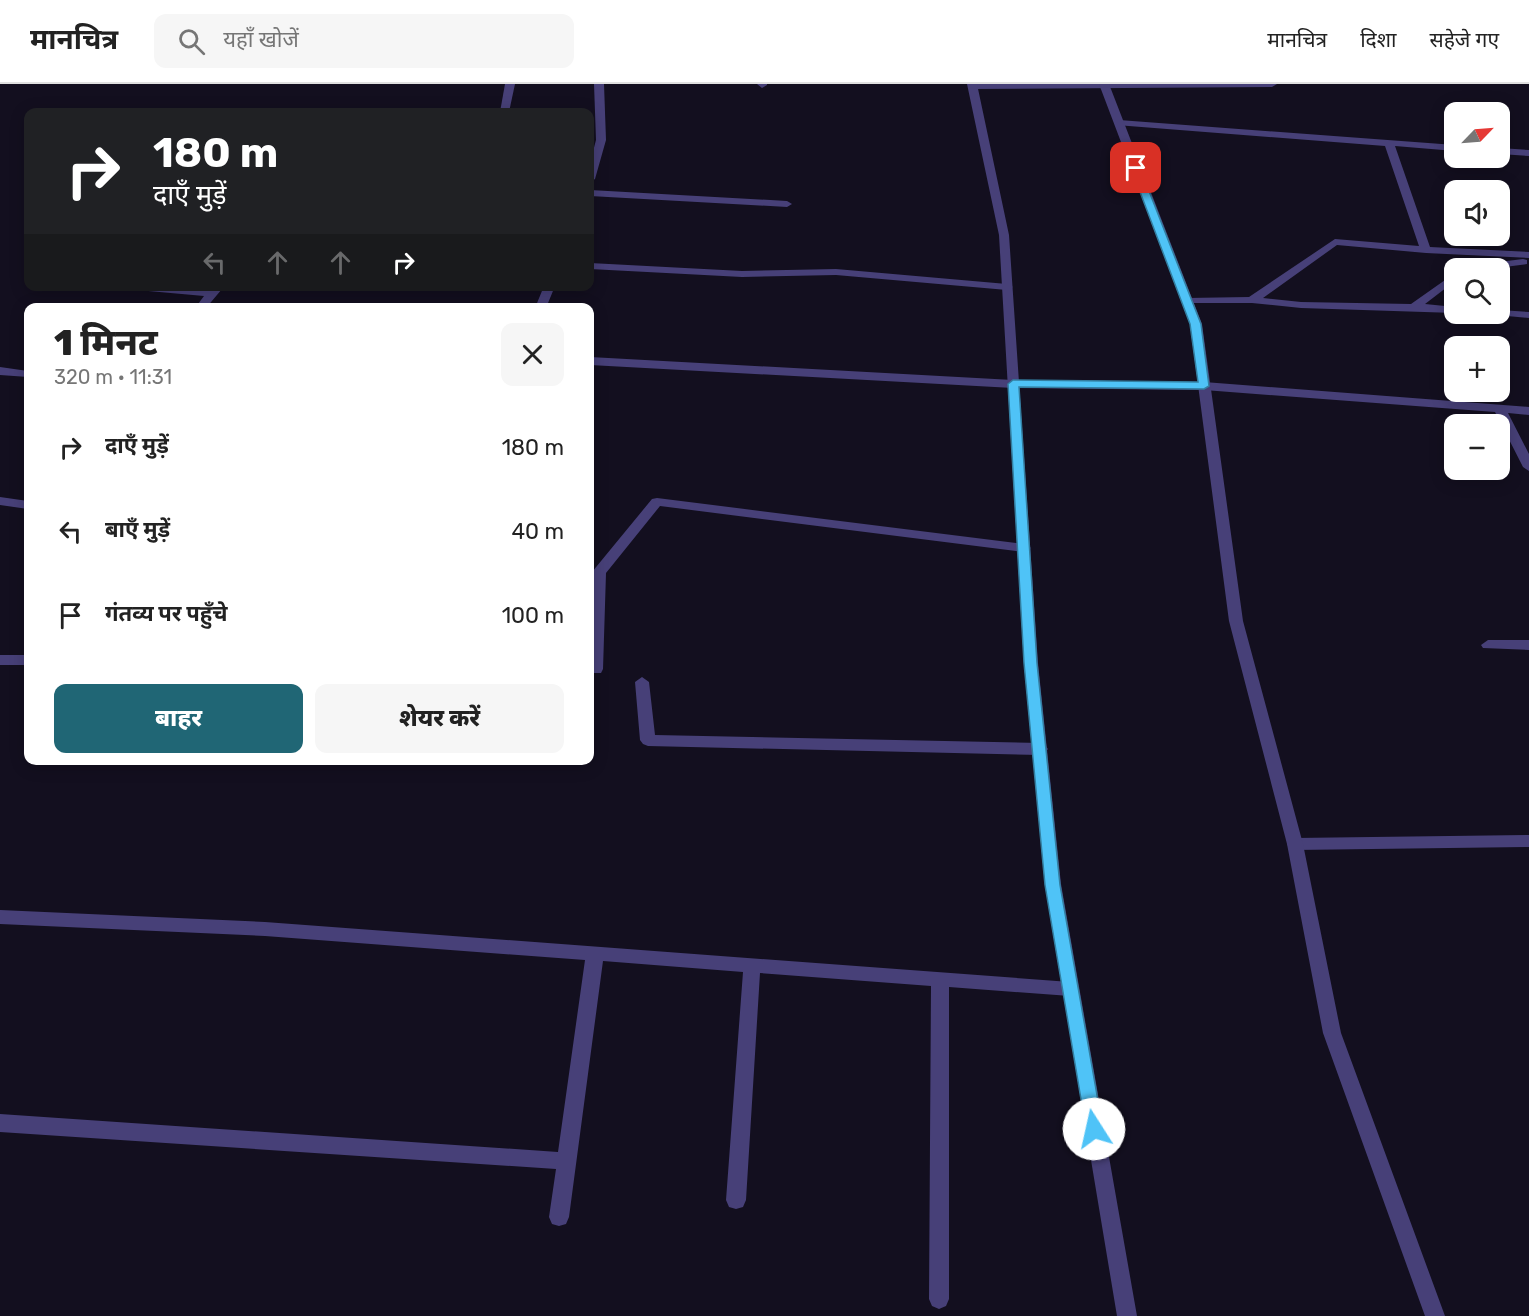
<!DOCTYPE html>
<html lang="hi">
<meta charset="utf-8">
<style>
:root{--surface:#fff;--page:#f6f6f6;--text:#222;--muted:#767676;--line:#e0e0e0;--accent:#206675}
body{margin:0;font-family:Rubik,"Noto Sans Devanagari",sans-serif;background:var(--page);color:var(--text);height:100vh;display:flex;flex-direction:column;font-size:22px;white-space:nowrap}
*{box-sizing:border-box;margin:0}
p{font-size:20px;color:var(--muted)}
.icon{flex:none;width:33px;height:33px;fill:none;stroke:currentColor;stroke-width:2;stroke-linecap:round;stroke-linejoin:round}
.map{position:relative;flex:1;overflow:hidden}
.details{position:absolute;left:24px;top:219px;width:570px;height:462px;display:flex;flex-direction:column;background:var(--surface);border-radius:12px;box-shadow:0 3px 15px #0003}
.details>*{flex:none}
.top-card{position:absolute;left:24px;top:24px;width:570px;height:183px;border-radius:12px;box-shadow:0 3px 15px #0003;background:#202124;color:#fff;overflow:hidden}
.needle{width:39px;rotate:65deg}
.fabs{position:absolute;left:1444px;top:18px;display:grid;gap:12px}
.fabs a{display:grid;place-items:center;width:66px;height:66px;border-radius:12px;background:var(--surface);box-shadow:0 3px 15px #0003;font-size:30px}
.pin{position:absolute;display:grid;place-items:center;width:51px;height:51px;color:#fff;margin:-26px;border-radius:12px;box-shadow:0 3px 9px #0006}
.me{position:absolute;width:66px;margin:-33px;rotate:350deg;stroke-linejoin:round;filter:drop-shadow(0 0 4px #0008)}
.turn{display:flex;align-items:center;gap:21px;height:126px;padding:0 30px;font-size:27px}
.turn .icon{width:78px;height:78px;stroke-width:2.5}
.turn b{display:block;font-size:42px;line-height:51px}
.lanes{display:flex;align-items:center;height:57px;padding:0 30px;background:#0003;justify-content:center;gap:30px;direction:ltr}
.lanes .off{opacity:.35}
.round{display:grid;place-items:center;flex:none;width:63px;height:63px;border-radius:12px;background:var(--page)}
.summary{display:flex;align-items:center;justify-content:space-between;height:102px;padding:0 30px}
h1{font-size:36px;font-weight:800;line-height:45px}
.cta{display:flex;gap:12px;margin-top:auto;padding:12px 30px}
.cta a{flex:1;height:69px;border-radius:12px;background:var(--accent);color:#fff;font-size:24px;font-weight:800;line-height:69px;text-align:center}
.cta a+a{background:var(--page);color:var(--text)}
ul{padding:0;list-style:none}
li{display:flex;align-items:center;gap:18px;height:84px;padding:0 30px}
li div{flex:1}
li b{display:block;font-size:22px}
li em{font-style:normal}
header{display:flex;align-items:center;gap:36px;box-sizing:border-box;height:84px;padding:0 30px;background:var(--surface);border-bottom:2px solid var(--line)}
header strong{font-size:28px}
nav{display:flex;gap:33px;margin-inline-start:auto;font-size:21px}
.search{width:420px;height:54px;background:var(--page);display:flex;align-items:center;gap:15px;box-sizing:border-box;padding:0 21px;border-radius:12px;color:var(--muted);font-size:22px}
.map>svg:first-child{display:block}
</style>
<header>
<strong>मानचित्र</strong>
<div class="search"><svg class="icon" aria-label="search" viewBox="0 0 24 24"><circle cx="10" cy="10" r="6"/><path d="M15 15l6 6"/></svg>यहाँ खोजें</div>
<nav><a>मानचित्र</a><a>दिशा</a><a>सहेजे गए</a></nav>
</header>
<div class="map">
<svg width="1529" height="1232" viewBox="0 0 1529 1232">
<rect width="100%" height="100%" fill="#130f1f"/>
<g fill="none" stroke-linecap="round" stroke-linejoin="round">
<!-- minor -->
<g fill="#474078" fill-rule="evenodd">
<polygon points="505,0 515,0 509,28 500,28"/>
<polygon points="594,0 604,0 606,56 595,95 590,98 590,79 596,56"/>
<polygon points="757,0 767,0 767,1 762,4"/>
<polygon points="970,0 1277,0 1272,3 973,5 968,2"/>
<polygon points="1119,36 1455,61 1455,67 1395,62 1430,163 1529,168 1529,174 1426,169 1337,161 1263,214 1301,218 1411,220 1455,189 1455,197 1425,220 1455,223 1455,229 1301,224 1252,219 1183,219 1183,215 1187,214 1249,213 1335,155 1419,162 1385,62 1116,41 1114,39"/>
<polygon points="1500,64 1529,66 1529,72 1500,70"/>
<polygon points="590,106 787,117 792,120 787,123 590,112"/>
<polygon points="1523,175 1527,176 1527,180 1497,184 1470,184 1475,181"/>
<polygon points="590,179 742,187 836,185 1007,200 1013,203 1007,206 836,191 742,193 590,185"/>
<polygon points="121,202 210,205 212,203 219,202 222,205 206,224 195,224 204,212 126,205"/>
<polygon points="544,202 555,202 546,224 535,224"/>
<polygon points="1500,226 1529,228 1529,234 1496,231 1495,230 1500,230"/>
<polygon points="590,273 1013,296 1204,298 1529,323 1529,331 1508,329 1529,370 1529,387 1523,383 1495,328 1204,306 1013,304 590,281"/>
<polygon points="0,283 28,287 28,293 0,291"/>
<polygon points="0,413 28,417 28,425 0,421"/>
<polygon points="657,414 1024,460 1031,464 1024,468 660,422 606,489 603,585 601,589 591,589 592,488 652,415"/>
<polygon points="1488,556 1529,556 1529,566 1483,564 1481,561"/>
<rect x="0" y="571" width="28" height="10"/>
<polygon points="642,593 649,598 655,651 1040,659 1045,661 1048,665 1045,669 1040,671 648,662 643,660 640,656 635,598"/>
<polygon points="1529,751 1529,763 1295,766 1289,764 1287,760 1289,756 1295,754"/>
<polygon points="0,826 265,838 1070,898 1076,900 1079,905 1076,910 1070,912 949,903 949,1215 946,1222 939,1225 932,1222 929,1215 931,902 760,889 746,1116 743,1123 736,1125 729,1123 726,1116 743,888 603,877 569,1133 566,1140 559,1142 552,1140 549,1133 556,1085 0,1048 0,1030 558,1068 585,876 265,852 0,840"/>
</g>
<!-- tertiary -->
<g fill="#474078" fill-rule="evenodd">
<polygon points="967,0 977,0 1009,151 1038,579 1061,800 1137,1232 1117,1232 1045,800 1024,579 999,151"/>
<polygon points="1099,0 1109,0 1202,240 1243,537 1303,760 1341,949 1445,1232 1425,1232 1323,949 1287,760 1229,537 1190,240"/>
</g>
</g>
<!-- route -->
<polygon fill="#4fc3f7" stroke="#337fa1" stroke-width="1.5" points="1136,81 1140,84 1201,240 1209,302 1204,305 1019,303 1037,579 1060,801 1103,1045 1101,1050 1094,1052 1088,1050 1086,1045 1045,801 1024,579 1008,300 1013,296 1198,298 1190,240 1131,84"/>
</svg>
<div class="fabs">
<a><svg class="needle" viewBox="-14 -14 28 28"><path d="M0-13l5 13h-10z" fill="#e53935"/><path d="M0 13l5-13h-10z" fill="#767676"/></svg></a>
<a><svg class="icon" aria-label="sound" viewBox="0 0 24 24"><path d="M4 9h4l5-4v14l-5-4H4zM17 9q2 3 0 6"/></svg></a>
<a><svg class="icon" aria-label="search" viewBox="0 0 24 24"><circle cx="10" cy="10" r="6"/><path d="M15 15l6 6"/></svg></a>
<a>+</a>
<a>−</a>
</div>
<div class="pin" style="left:1136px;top:84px;background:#d93025"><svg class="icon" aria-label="arrive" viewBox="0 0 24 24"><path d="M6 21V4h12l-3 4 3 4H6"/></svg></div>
<svg class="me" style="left:1094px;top:1045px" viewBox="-20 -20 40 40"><circle r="19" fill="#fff"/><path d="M0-13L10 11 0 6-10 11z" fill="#4fc3f7"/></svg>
<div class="top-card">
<div class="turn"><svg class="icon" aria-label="right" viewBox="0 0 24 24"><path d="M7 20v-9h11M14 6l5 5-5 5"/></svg><div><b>180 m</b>दाएँ मुड़ें</div></div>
<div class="lanes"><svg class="icon off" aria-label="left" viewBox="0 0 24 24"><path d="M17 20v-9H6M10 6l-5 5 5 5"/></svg><svg class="icon off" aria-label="ahead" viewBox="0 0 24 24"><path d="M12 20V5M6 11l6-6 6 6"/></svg><svg class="icon off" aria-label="ahead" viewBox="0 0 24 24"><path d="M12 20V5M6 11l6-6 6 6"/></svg><svg class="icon" aria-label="right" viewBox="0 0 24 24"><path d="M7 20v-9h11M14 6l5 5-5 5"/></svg></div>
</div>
<section class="details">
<div class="summary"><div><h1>1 मिनट</h1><p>320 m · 11:31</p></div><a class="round"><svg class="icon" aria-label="close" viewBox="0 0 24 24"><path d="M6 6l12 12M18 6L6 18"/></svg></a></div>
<ul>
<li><svg class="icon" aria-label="right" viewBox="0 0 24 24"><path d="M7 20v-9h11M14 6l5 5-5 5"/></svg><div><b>दाएँ मुड़ें</b></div><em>180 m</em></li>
<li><svg class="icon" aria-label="left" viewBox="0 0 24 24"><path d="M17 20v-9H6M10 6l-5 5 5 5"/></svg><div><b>बाएँ मुड़ें</b></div><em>40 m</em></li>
<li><svg class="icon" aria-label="arrive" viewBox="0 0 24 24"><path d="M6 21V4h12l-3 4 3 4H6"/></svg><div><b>गंतव्य पर पहुँचे</b></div><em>100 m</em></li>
</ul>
<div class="cta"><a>बाहर</a><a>शेयर करें</a></div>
</section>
</div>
